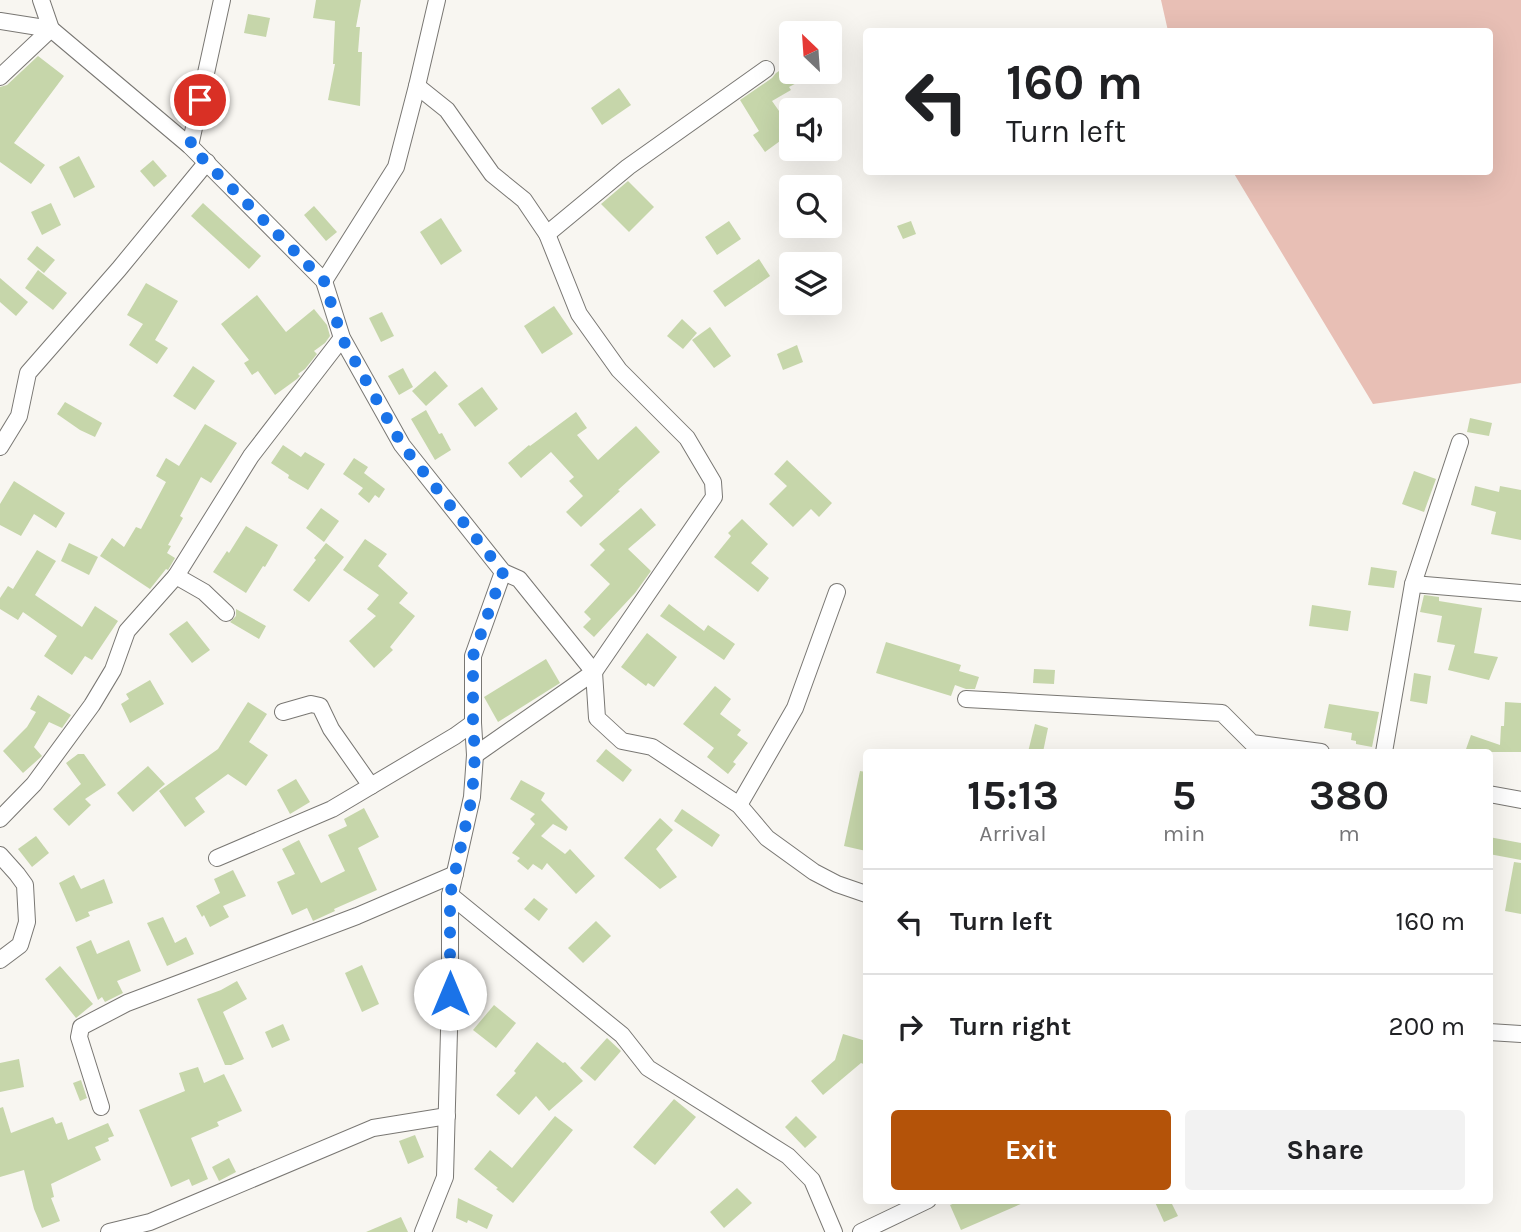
<!DOCTYPE html>
<style>
:root{--surface:#fff;--page:#f2f2f2;--text:#202124;--muted:#757577;--line:#e0e0e0;--accent:#b45309}
body{margin:0;font-family:Karla,sans-serif;background:var(--page);color:var(--text);height:100vh;display:flex;flex-direction:column;font-size:26px;white-space:nowrap}
*{box-sizing:border-box;margin:0}
p{font-size:23px;color:var(--muted)}
.icon{flex:none;width:38px;height:38px;fill:none;stroke:currentColor;stroke-width:2;stroke-linecap:round;stroke-linejoin:round}
.map{position:relative;flex:1;overflow:hidden}
.side{position:absolute;left:863px;top:749px;width:630px;height:455px;display:flex;flex-direction:column;background:var(--surface);border-radius:7px;box-shadow:0 7px 28px #0002}
.side>*{flex:none}
.hud{position:absolute;left:863px;top:28px;width:630px;height:147px;border-radius:7px;box-shadow:0 7px 28px #0002;background:#fff;color:var(--text);overflow:hidden}
.needle{width:46px;rotate:335deg}
.controls{position:absolute;left:779px;top:21px;display:grid;gap:14px}
.controls a{display:grid;place-items:center;width:63px;height:63px;border-radius:7px;background:var(--surface);box-shadow:0 7px 28px #0002;font-size:35px}
.pin{position:absolute;display:grid;place-items:center;width:60px;height:60px;color:#fff;margin:-30px;border:4px solid #fff;border-radius:50%;box-shadow:0 2px 7px #0007}
.me{position:absolute;width:77px;margin:-38px;rotate:0deg;stroke-linejoin:round;filter:drop-shadow(0 0 5px #0008)}
.turn{display:flex;align-items:center;gap:24px;height:147px;padding:0 28px;font-size:32px}
.turn .icon{width:91px;height:91px;stroke-width:2.5}
.turn b{display:block;font-size:49px;line-height:60px}
.eta{display:flex;justify-content:space-evenly;align-items:center;height:119px;text-align:center}
.eta b{font-size:42px;font-weight:700;line-height:49px}
.primary-button{display:flex;gap:14px;margin-top:auto;padding:14px 28px}
.primary-button a{flex:1;height:80px;border-radius:7px;background:var(--accent);color:#fff;font-size:28px;font-weight:700;line-height:80px;text-align:center}
.primary-button a+a{background:var(--page);color:var(--text)}
ul{padding:0;list-style:none}
li{display:flex;align-items:center;gap:21px;height:105px;padding:0 28px;border-top:2px solid var(--line)}
li div{flex:1}
li b{display:block;font-size:26px}
li em{font-style:normal}
.map>svg:first-child{display:block}
</style>
<div class="map">
<svg width="1521" height="1232" viewBox="0 0 1521 1232">
<rect width="100%" height="100%" fill="#f8f6f1"/>
<!-- green -->
<polygon fill="#e8bfb5" points="1161,0 1521,0 1521,383 1373,404 1233,172 1489,172 1489,32 1168,31"/>
<!-- building -->
<g fill="#c6d6aa">
<polygon points="316,0 361,0 356,27 360,27 358,52 362,52 360,106 328,100 335,64 333,64 335,21 313,18"/>
<polygon points="248,14 270,18 266,37 244,33"/>
<polygon points="38,56 64,76 14,143 45,165 31,184 0,162 0,87 7,85"/>
<polygon points="791,63 791,72 817,72 789,87 791,90 772,101 791,128 791,133 765,152 753,135 759,131 740,100 772,78 776,73"/>
<polygon points="619,88 631,105 602,125 591,108"/>
<polygon points="79,156 95,187 74,198 59,167"/>
<polygon points="153,160 167,176 154,187 140,171"/>
<polygon points="628,181 654,207 629,232 601,204"/>
<polygon points="51,203 61,225 42,235 31,212"/>
<polygon points="203,203 261,256 249,269 191,216"/>
<polygon points="314,206 337,232 326,241 304,215"/>
<polygon points="441,218 462,251 441,265 420,232"/>
<polygon points="729,221 741,239 717,255 705,237"/>
<polygon points="911,221 916,234 903,239 897,226"/>
<polygon points="37,246 55,260 44,273 27,259"/>
<polygon points="759,259 770,276 725,307 713,291"/>
<polygon points="38,270 67,293 53,310 25,288"/>
<polygon points="0,278 28,302 16,316 0,302"/>
<polygon points="146,283 178,301 155,340 168,348 157,364 129,345 143,324 127,315"/>
<polygon points="257,295 286,332 314,309 327,325 330,336 325,343 314,351 317,354 305,369 298,374 300,376 297,379 275,395 258,371 252,375 244,363 249,360 221,324"/>
<polygon points="554,306 573,334 542,354 524,326"/>
<polygon points="382,312 394,336 381,342 369,318"/>
<polygon points="682,319 697,333 683,349 667,336"/>
<polygon points="710,327 731,356 714,368 692,340"/>
<polygon points="797,345 803,362 783,370 777,354"/>
<polygon points="193,366 215,381 195,410 173,396"/>
<polygon points="403,368 413,387 399,395 388,376"/>
<polygon points="435,371 448,386 426,406 412,391"/>
<polygon points="482,387 498,409 475,427 458,404"/>
<polygon points="65,402 102,423 95,437 80,430 57,414"/>
<polygon points="426,410 439,434 442,433 451,450 435,460 411,419"/>
<polygon points="576,412 587,428 577,435 598,460 636,426 660,452 618,490 620,491 581,527 566,512 583,496 569,481 574,477 551,452 521,478 508,463 529,445 530,446"/>
<polygon points="1470,418 1492,423 1489,436 1467,432"/>
<polygon points="205,424 237,443 211,483 201,477 180,516 183,518 168,545 171,546 167,553 175,558 168,570 166,569 150,589 100,556 112,538 124,547 136,527 141,529 166,482 156,476 166,458 179,466"/>
<polygon points="283,445 301,457 305,452 325,464 308,490 288,478 289,475 271,463"/>
<polygon points="354,458 368,467 364,473 385,489 379,498 375,495 369,503 358,494 363,488 343,474"/>
<polygon points="787,460 832,503 819,517 811,509 793,527 769,504 787,486 774,474"/>
<polygon points="1414,471 1436,479 1424,512 1402,504"/>
<polygon points="14,481 65,513 56,528 34,514 21,536 0,525 0,504"/>
<polygon points="1475,486 1499,492 1500,486 1521,490 1521,540 1491,534 1496,512 1471,505"/>
<polygon points="321,508 339,521 324,542 306,528"/>
<polygon points="641,508 656,525 628,549 651,571 635,593 594,637 583,627 591,619 584,612 610,584 590,565 605,550 599,544"/>
<polygon points="742,519 768,544 751,563 769,578 758,592 714,557 731,536 728,533"/>
<polygon points="246,526 278,545 265,567 263,566 246,593 213,572 227,551 229,553"/>
<polygon points="365,539 387,554 378,566 408,593 399,603 415,616 390,647 393,650 374,668 349,641 376,616 367,609 379,595 343,570"/>
<polygon points="69,543 98,557 89,575 61,561"/>
<polygon points="326,543 344,557 309,602 293,590 316,560 314,558"/>
<polygon points="37,550 56,561 35,595 82,627 95,606 118,621 92,660 85,656 72,675 44,656 57,636 23,612 18,620 0,609 0,598 8,586 13,589"/>
<polygon points="1371,567 1397,571 1394,588 1368,585"/>
<polygon points="1424,595 1439,597 1439,601 1482,608 1474,653 1498,657 1489,680 1448,670 1455,645 1437,642 1442,616 1420,612"/>
<polygon points="669,604 704,631 708,625 735,644 724,660 660,616"/>
<polygon points="1312,605 1351,611 1348,631 1309,626"/>
<polygon points="236,609 266,626 259,639 230,622 236,616"/>
<polygon points="187,621 210,650 192,663 169,634"/>
<polygon points="647,633 677,657 654,687 648,683 646,686 621,667"/>
<polygon points="886,642 961,665 959,671 979,677 975,689 966,689 955,685 951,696 876,673"/>
<polygon points="546,659 560,683 498,722 484,697"/>
<polygon points="1034,669 1055,670 1054,684 1033,683"/>
<polygon points="1414,673 1431,676 1427,704 1410,701"/>
<polygon points="150,680 164,704 130,723 121,704 129,699 126,694"/>
<polygon points="715,686 731,699 720,714 741,730 737,735 748,743 733,762 736,764 728,774 707,757 714,748 683,724"/>
<polygon points="38,695 71,715 62,728 49,722 34,747 42,756 23,773 3,751 27,727 36,712 30,709"/>
<polygon points="248,702 267,714 249,742 268,755 246,786 228,774 195,798 205,812 185,827 159,791 218,749"/>
<polygon points="1505,702 1521,703 1521,752 1465,752 1471,735 1500,745 1501,726 1504,726"/>
<polygon points="1329,704 1379,712 1372,747 1356,744 1356,741 1351,740 1352,733 1324,728"/>
<polygon points="1035,724 1048,728 1043,752 1028,752"/>
<polygon points="606,749 632,770 623,782 596,761"/>
<polygon points="78,754 84,754 106,785 85,799 91,805 69,826 53,809 81,784 66,763"/>
<polygon points="148,766 165,784 133,812 117,793"/>
<polygon points="860,771 866,772 866,851 844,846"/>
<polygon points="296,779 310,802 290,814 277,790"/>
<polygon points="521,780 545,793 541,800 568,827 566,831 553,824 541,836 565,854 570,849 595,876 576,894 547,863 542,870 533,864 528,870 517,861 520,858 512,853 535,824 530,819 535,814 510,799"/>
<polygon points="364,808 379,837 358,848 377,890 334,909 335,911 313,921 307,908 292,915 277,882 295,874 282,849 299,840 321,883 345,871 328,835 347,826 344,819"/>
<polygon points="682,809 720,835 712,847 674,821"/>
<polygon points="660,818 673,830 656,849 677,877 660,889 624,858"/>
<polygon points="36,836 49,853 32,867 18,849"/>
<polygon points="1489,837 1521,843 1521,860 1489,854"/>
<polygon points="1514,862 1521,863 1521,914 1505,911"/>
<polygon points="233,870 246,896 223,906 229,917 210,927 204,915 202,917 196,906 220,893 214,879"/>
<polygon points="74,875 81,889 104,879 113,903 88,912 90,916 76,922 59,883"/>
<polygon points="534,898 548,909 539,921 524,909"/>
<polygon points="163,917 175,943 186,937 194,954 167,966 147,923"/>
<polygon points="596,921 611,936 583,963 568,948"/>
<polygon points="91,940 97,954 129,940 141,971 117,981 123,993 105,1002 102,997 98,1000 76,947"/>
<polygon points="362,965 379,1004 362,1012 345,973"/>
<polygon points="60,966 93,1004 76,1018 45,979"/>
<polygon points="237,981 247,999 223,1012 244,1059 231,1065 225,1065 197,999 221,990"/>
<polygon points="494,1005 516,1023 496,1048 473,1030"/>
<polygon points="283,1024 290,1040 272,1048 265,1032"/>
<polygon points="843,1034 866,1041 866,1065 861,1063 823,1095 811,1081 835,1060"/>
<polygon points="607,1038 621,1051 595,1081 580,1068"/>
<polygon points="537,1042 563,1063 565,1062 583,1081 549,1111 536,1096 519,1115 496,1095 516,1073 514,1071"/>
<polygon points="19,1059 24,1087 0,1092 0,1063"/>
<polygon points="198,1067 204,1083 224,1074 242,1111 217,1122 219,1126 191,1138 208,1179 192,1186 189,1179 171,1187 139,1110 185,1091 179,1073"/>
<polygon points="81,1080 87,1098 80,1101 73,1083"/>
<polygon points="674,1099 696,1117 655,1165 633,1147"/>
<polygon points="3,1107 11,1133 53,1117 56,1124 62,1122 68,1140 108,1123 114,1136 108,1138 109,1141 95,1147 101,1160 51,1184 54,1197 51,1198 60,1221 42,1228 34,1209 24,1170 0,1177 0,1108"/>
<polygon points="555,1116 573,1130 513,1203 496,1189 498,1188 474,1169 490,1150 512,1168"/>
<polygon points="796,1116 817,1137 805,1148 785,1127"/>
<polygon points="415,1135 424,1157 408,1164 399,1141"/>
<polygon points="229,1158 236,1172 219,1181 212,1167"/>
<polygon points="737,1188 752,1203 724,1228 710,1212"/>
<polygon points="458,1198 493,1215 487,1229 468,1220 467,1223 456,1218"/>
<polygon points="962,1200 1030,1200 961,1230 950,1205"/>
<polygon points="1154,1200 1170,1200 1178,1216 1164,1222"/>
<polygon points="401,1217 408,1232 366,1232"/>
</g>
<g fill="none" stroke-linecap="round" stroke-linejoin="round">
<defs>
<g id="street">
<polyline points="41,0 51,29 190,146 324,281 342,338 402,445 503,572 519,579 594,672 597,718 622,741 652,747 739,805 767,838 814,872 837,884 866,894"/>
<polyline points="0,21 51,29"/>
<polyline points="0,77 51,29"/>
<polyline points="417,86 447,110 492,174 524,200 547,234 579,314 619,370 687,438 713,482 714,497 594,672 475,755"/>
<polyline points="190,146 222,0"/>
<polyline points="547,234 628,167 766,69"/>
<polyline points="324,281 396,167 417,86 437,0"/>
<polyline points="0,447 19,416 28,373 119,269 207,162"/>
<polyline points="176,576 251,456 342,338"/>
<polyline points="1413,584 1521,593"/>
<polyline points="966,699 1222,713 1252,743 1321,752"/>
<polyline points="283,712 311,704 320,706 331,729 371,786"/>
<polyline points="1384,752 1413,584 1460,442"/>
<polyline points="1489,794 1521,800"/>
<polyline points="739,805 795,708 837,592"/>
<polyline points="0,819 34,784 92,705 113,670 127,631 176,576 204,592 226,613"/>
<polyline points="0,855 17,874 25,885 27,922 20,945 0,960"/>
<polyline points="217,858 332,809 455,736 473,723"/>
<polyline points="450,895 622,1035 648,1068 788,1156 812,1180 834,1232"/>
<polyline points="1489,1032 1521,1034"/>
<polyline points="101,1107 79,1037 81,1027 127,1003 357,916 455,874"/>
<polyline points="109,1232 150,1222 373,1128 447,1116"/>
<polyline points="423,1232 445,1177 450,994 450,895 472,797 475,755 473,723 473,656 503,572"/>
<polyline points="861,1232 928,1200"/>
</g>
</defs>
<!-- street casing -->
<use href="#street" stroke="#797773" stroke-width="18"/>
<!-- street -->
<use href="#street" stroke="#fff" stroke-width="16"/>
</g>
<g fill="none" stroke-linecap="round" stroke-linejoin="round">
<!-- route -->
<polyline stroke="#1a73e8" stroke-width="12" stroke-dasharray="0 21.6" points="200,100 190,146 324,281 342,338 402,445 503,572 473,656 473,723 475,755 472,797 450,895 450,994"/>
</g>
</svg>
<div class="controls">
<a><svg class="needle" viewBox="-14 -14 28 28"><path d="M0-13l5 13h-10z" fill="#e53935"/><path d="M0 13l5-13h-10z" fill="#757577"/></svg></a>
<a><svg class="icon" aria-label="sound" viewBox="0 0 24 24"><path d="M4 9h4l5-4v14l-5-4H4zM17 9q2 3 0 6"/></svg></a>
<a><svg class="icon" aria-label="search" viewBox="0 0 24 24"><circle cx="10" cy="10" r="6"/><path d="M15 15l6 6"/></svg></a>
<a><svg class="icon" aria-label="layers" viewBox="0 0 24 24"><path d="M12 4l9 5-9 5-9-5zM3 14l9 5 9-5"/></svg></a>
</div>
<div class="pin" style="left:200px;top:100px;background:#d93025"><svg class="icon" aria-label="arrive" viewBox="0 0 24 24"><path d="M6 21V4h12l-3 4 3 4H6"/></svg></div>
<svg class="me" style="left:450px;top:994px" viewBox="-20 -20 40 40"><circle r="19" fill="#fff"/><path d="M0-13L10 11 0 6-10 11z" fill="#1a73e8"/></svg>
<div class="hud">
<div class="turn"><svg class="icon" aria-label="left" viewBox="0 0 24 24"><path d="M17 20v-9H6M10 6l-5 5 5 5"/></svg><div><b>160 m</b>Turn left</div></div>
</div>
<section class="side">
<div class="eta">
<div><b>15:13</b><p>Arrival</p></div>
<div><b>5</b><p>min</p></div>
<div><b>380</b><p>m</p></div>
</div>
<ul>
<li><svg class="icon" aria-label="left" viewBox="0 0 24 24"><path d="M17 20v-9H6M10 6l-5 5 5 5"/></svg><div><b>Turn left</b></div><em>160 m</em></li>
<li><svg class="icon" aria-label="right" viewBox="0 0 24 24"><path d="M7 20v-9h11M14 6l5 5-5 5"/></svg><div><b>Turn right</b></div><em>200 m</em></li>
</ul>
<div class="primary-button"><a>Exit</a><a>Share</a></div>
</section>
</div>
